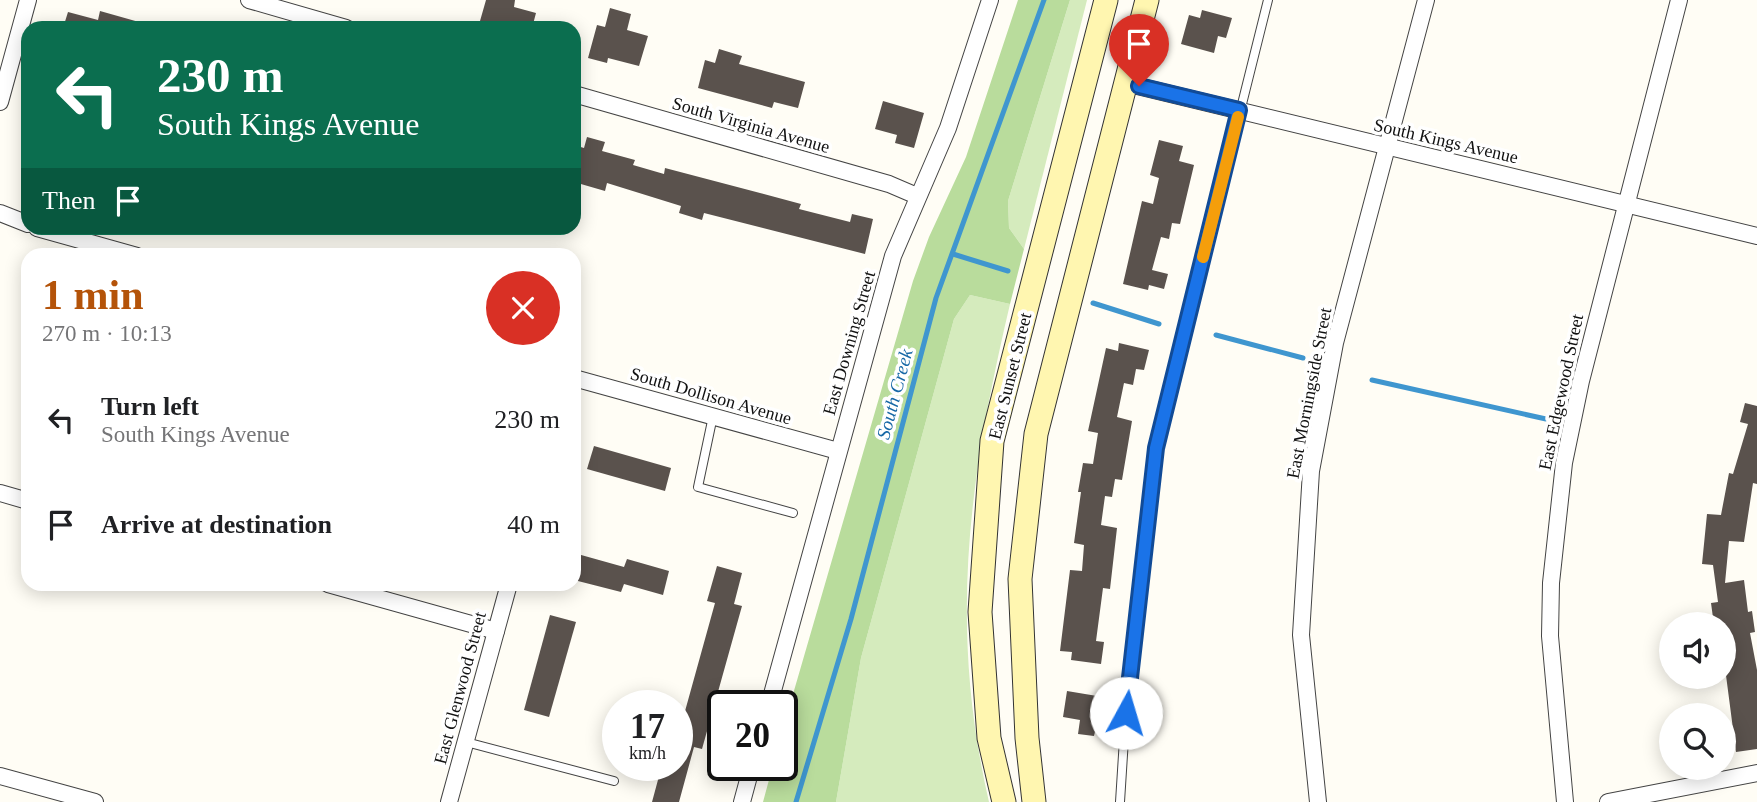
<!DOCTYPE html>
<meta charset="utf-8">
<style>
:root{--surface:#fff;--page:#f6f6f6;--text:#202124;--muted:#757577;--accent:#b45309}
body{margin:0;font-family:"Times New Roman",serif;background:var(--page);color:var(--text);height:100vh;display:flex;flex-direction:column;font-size:26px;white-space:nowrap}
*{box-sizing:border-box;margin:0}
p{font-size:23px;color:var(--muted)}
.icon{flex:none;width:38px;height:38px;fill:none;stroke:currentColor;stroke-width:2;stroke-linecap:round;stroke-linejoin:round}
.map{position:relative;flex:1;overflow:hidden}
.sheet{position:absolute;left:21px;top:248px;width:560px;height:343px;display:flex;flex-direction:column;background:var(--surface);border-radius:21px;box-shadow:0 4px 18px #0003}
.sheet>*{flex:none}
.banner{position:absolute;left:21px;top:21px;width:560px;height:214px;border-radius:21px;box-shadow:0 4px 18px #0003;background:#0b6e4f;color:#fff;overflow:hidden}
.controls{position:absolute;left:1659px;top:612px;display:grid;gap:14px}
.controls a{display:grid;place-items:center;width:77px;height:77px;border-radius:50%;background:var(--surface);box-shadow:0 4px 18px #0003;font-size:35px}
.speed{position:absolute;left:602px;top:690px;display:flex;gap:14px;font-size:35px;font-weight:700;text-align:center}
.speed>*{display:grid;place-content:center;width:91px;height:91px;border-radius:50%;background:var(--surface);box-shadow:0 4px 18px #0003;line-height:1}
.speed small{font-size:18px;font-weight:400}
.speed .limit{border:4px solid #111;border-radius:10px;background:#fff;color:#111}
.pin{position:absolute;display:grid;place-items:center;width:60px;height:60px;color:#fff;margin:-72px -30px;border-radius:50% 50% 50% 0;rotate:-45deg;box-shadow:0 0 7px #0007}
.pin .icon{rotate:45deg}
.me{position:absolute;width:77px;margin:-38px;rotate:6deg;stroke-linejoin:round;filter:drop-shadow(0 0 5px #0008)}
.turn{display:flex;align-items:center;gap:24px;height:147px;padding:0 21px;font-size:32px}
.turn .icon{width:91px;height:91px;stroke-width:2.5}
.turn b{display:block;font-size:49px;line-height:60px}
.then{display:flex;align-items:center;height:66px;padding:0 21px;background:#0003;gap:14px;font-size:26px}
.round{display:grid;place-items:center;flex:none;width:74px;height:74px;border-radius:37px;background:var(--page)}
.overview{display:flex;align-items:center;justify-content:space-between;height:119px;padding:0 21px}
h1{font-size:42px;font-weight:800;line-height:52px;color:var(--accent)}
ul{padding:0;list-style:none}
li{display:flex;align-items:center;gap:21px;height:105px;padding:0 21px}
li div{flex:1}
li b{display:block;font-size:26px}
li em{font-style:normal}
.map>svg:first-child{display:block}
</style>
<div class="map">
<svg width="1757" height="802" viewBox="0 0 1757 802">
<rect width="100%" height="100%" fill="#fffdf5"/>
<!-- green -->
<g fill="#d5ebbd">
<polygon points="1070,0 1087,0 1024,249 1009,228 1008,201"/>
<path d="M970,295l40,9c-41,174 -62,321 -21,498h-153l25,-144 93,-339z"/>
</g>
<!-- forest -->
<polygon fill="#b9dc9c" points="1018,0 1070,0 1008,201 1009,228 1024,249 1010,304 970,295 954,319 861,658 836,802 763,802 773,765 782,765 782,732 913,281 929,237 966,157"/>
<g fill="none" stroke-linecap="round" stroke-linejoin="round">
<!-- stream -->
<g stroke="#3f96cf" stroke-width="5">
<polyline points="953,254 1008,271"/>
<polyline points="1093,303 1159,324"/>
<polyline points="1216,335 1303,358"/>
<polyline points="1372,380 1546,419"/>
<polyline points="796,802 851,619 936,298 1044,0"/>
</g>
</g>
<!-- building -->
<g fill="#5a524d">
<polygon points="486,0 515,0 514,7 536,13 532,28 478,28"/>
<polygon points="610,8 631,14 627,30 648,36 639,66 608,58 607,63 588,58 597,25 605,27"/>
<polygon points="1202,10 1232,18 1226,38 1218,36 1214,53 1181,44 1189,15 1200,18"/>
<polygon points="100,11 146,24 145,28 63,28 68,12 98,20"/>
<polygon points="719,49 742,56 739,64 805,82 798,108 774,102 772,108 698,88 705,60 715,63"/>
<polygon points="883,101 924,113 914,148 895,143 897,135 875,129"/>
<polygon points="587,137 605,142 602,151 635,160 633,165 664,174 665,168 760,193 801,204 799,209 850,222 852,214 873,219 865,254 704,213 702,220 679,213 681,206 607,183 605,191 574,182 574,145 584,148"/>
<polygon points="1159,140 1183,146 1179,161 1194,165 1180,224 1172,223 1169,239 1161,237 1152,270 1168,274 1164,289 1149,285 1148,290 1123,284 1142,201 1153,204 1159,178 1150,175"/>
<polygon points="1119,343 1149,350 1144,370 1136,369 1133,385 1124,383 1117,417 1132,421 1122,480 1115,479 1112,497 1105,496 1101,525 1117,528 1110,589 1103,588 1096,641 1104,642 1101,664 1071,660 1072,652 1060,651 1070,570 1082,571 1084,545 1074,543 1081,492 1078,492 1083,463 1093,464 1098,433 1088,431 1106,348 1118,351"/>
<polygon points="1745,403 1757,406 1757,484 1753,483 1744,542 1729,541 1725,583 1744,580 1748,612 1752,611 1755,632 1750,633 1757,670 1757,749 1736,752 1724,660 1724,625 1714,625 1711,603 1718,602 1713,565 1702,564 1707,514 1721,515 1729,473 1733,474 1748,424 1740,422"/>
<polygon points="594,446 671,468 665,491 587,469"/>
<polygon points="574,553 624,567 627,559 669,571 663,595 624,584 621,592 574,580"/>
<polygon points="717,566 742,573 734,604 742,606 702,749 694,747 679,802 652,802 662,765 677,765 677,740 715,603 707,601"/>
<polygon points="550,615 576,622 549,717 524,710"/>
<polygon points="1067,691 1103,697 1094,736 1078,734 1080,720 1063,717"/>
</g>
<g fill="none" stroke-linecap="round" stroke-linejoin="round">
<defs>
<g id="service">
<polyline points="713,416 698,487 793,513"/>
<polyline points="466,742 614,781"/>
<polyline points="1120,802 1124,739 1156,448 1268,0"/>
</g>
<g id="minor">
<polyline points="249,0 346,28"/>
<polyline points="1125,83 1757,236"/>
<polyline points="574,94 889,184 917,196"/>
<polyline points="0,102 28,0"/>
<polyline points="0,213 28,224"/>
<polyline points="37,228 137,256"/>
<polyline points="574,378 838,451"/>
<polyline points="0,493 28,501"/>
<polyline points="328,584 496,631"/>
<polyline points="769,705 893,256 948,128 990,0"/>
<polyline points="0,776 95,802"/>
<polyline points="449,802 509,584"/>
<polyline points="742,802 752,765"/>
<polyline points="1318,802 1301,635 1311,471 1335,343 1426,0"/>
<polyline points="1565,802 1550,636 1551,583 1564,463 1581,381 1679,0"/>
<polyline points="1608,802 1757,773"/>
</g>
<g id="secondary">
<polyline points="1004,802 989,738 980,612 992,441 1106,0"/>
<polyline points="1034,802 1027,738 1020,579 1036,434 1147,0"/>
</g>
</defs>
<!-- service casing -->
<use href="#service" stroke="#444" stroke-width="10"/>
<!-- minor casing -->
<use href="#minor" stroke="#444" stroke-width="18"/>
<!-- secondary casing -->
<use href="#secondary" stroke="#333" stroke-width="25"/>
<!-- service -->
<use href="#service" stroke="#fff" stroke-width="8"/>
<!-- minor -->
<use href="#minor" stroke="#fff" stroke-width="16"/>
<!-- secondary -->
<use href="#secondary" stroke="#fff6b0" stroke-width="23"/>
</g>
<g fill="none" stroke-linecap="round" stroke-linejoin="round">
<defs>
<polyline id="route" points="1126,713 1156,448 1239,110 1139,86"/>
</defs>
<!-- route casing -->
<use href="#route" stroke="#114b97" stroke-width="18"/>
<!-- route -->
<use href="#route" stroke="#1a73e8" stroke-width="12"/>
<!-- slow -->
<polyline stroke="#f59e0b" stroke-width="12" points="1203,257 1238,117"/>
</g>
<g text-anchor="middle" stroke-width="7" stroke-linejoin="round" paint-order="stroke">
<!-- street labels -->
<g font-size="18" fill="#111" stroke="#fff">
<text transform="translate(751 125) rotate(16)" y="6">South Virginia Avenue</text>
<text transform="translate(1446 141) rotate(13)" y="6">South Kings Avenue</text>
<text transform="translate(849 343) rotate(-74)" y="6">East Downing Street</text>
<text transform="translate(1010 376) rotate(-76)" y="6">East Sunset Street</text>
<text transform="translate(1561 392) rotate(-78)" y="6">East Edgewood Street</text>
<text transform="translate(1309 393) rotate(-79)" y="6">East Morningside Street</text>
<text transform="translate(711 396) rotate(16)" y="6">South Dollison Avenue</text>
<text transform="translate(460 688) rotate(-75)" y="6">East Glenwood Street</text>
</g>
<!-- water labels -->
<g font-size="19" font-style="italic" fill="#1768a6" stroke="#fff">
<text transform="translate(894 394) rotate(-75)" y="7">South Creek</text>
</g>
</g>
</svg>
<div class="controls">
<a><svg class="icon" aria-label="sound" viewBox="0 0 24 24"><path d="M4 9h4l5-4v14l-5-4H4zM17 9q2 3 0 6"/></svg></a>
<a><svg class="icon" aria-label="search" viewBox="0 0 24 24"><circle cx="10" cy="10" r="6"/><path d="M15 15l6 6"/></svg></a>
</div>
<div class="speed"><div>17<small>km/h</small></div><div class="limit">20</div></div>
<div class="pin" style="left:1139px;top:86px;background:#d93025"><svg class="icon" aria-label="arrive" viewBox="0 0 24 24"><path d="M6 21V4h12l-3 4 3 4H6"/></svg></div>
<svg class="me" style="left:1126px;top:713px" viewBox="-20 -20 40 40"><circle r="19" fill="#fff"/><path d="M0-13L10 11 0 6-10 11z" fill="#1a73e8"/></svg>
<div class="banner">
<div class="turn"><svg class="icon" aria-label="left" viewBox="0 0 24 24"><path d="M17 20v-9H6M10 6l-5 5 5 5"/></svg><div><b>230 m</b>South Kings Avenue</div></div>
<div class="then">Then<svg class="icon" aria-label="arrive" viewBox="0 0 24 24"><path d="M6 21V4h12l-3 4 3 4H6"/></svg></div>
</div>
<section class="sheet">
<div class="overview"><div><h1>1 min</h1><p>270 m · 10:13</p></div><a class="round" style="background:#d93025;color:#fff"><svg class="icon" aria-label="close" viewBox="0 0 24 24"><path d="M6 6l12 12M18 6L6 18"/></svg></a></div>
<ul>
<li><svg class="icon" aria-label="left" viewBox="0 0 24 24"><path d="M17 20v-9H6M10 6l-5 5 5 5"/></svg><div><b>Turn left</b><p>South Kings Avenue</p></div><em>230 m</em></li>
<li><svg class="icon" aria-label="arrive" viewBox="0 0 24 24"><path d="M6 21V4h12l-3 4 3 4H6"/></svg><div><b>Arrive at destination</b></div><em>40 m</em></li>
</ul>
</section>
</div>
